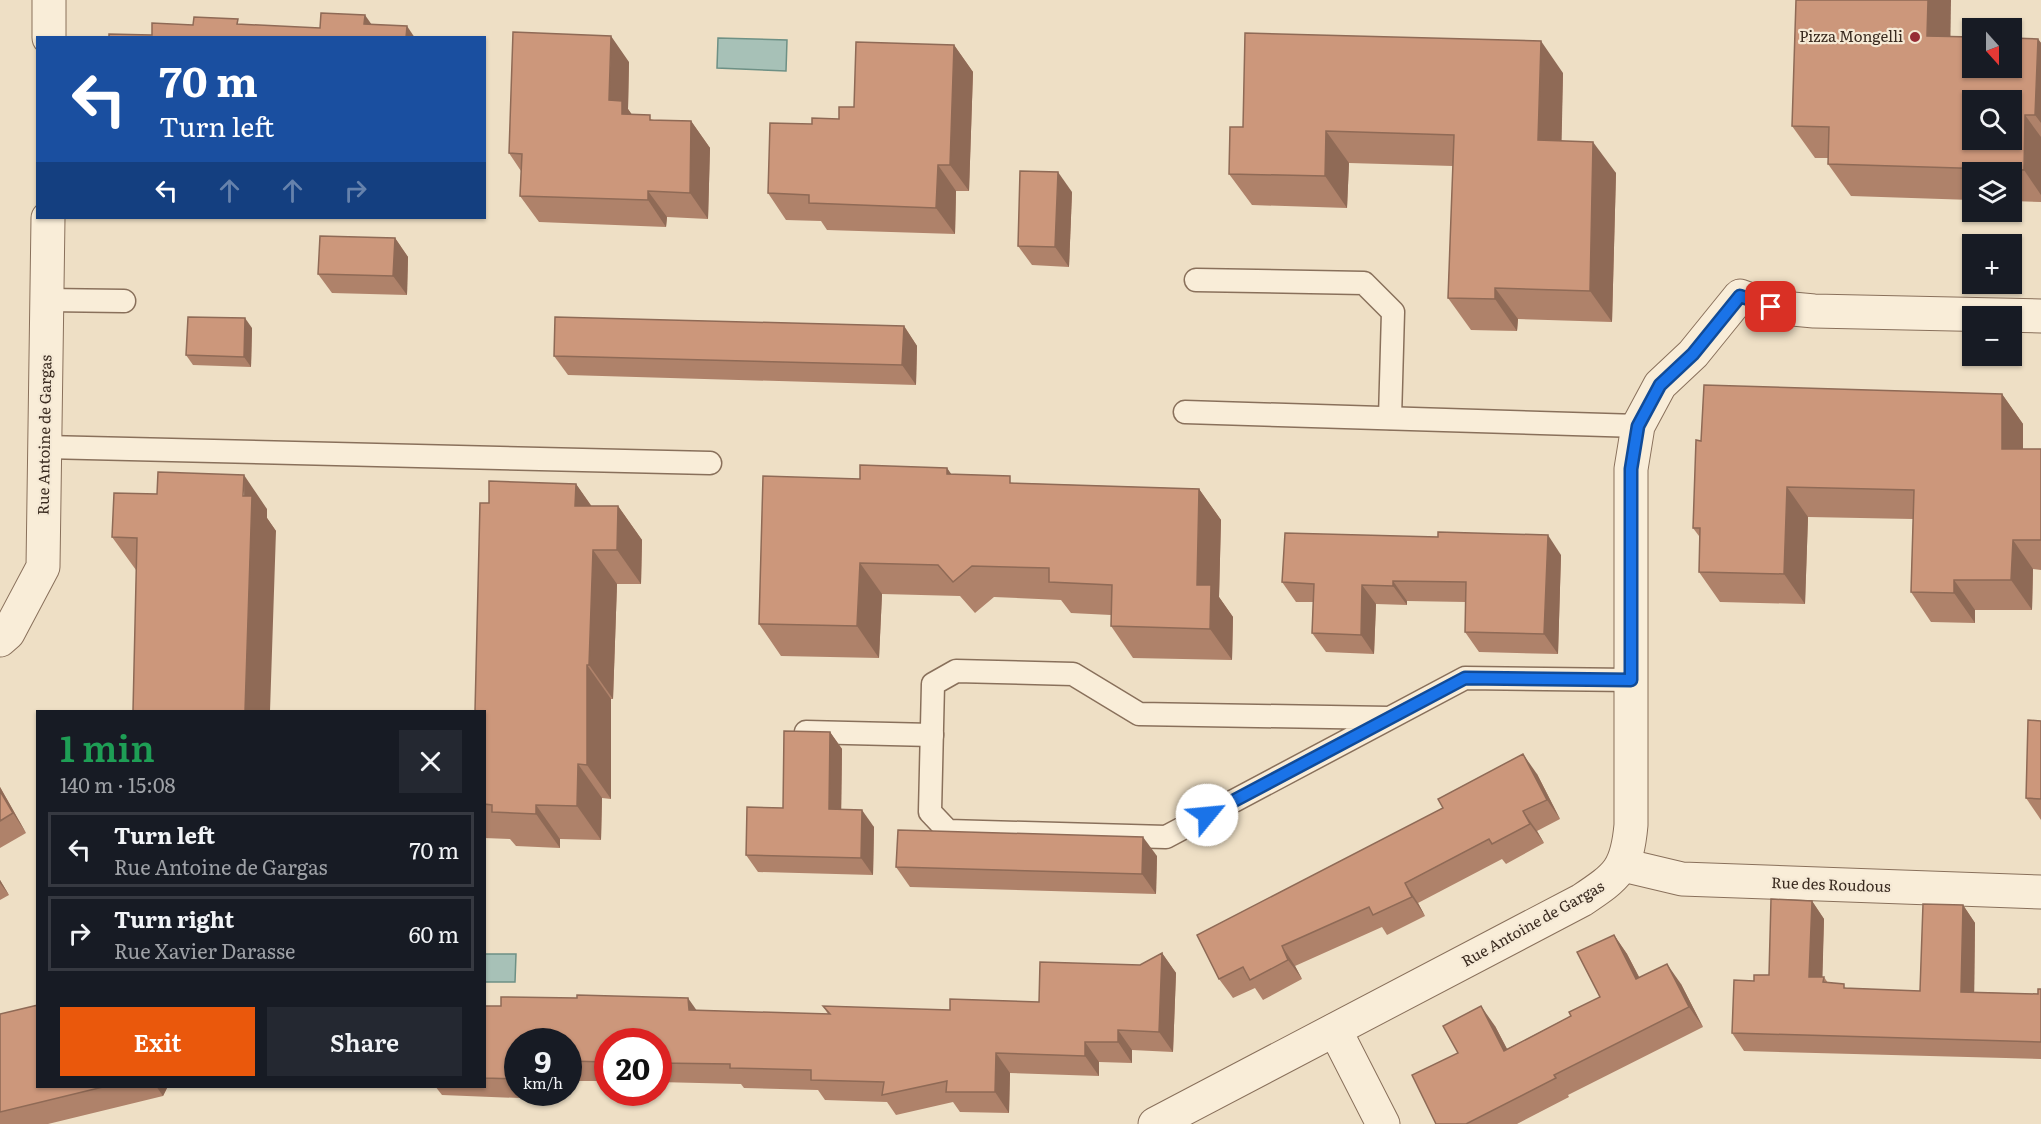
<!DOCTYPE html>
<meta charset="utf-8">
<style>
:root{--surface:#171b24;--page:#242831;--text:#f1f3f6;--muted:#9ea1a6;--line:#363941;--accent:#ea580c}
body{margin:0;font-family:Literata,serif;background:var(--page);color:var(--text);height:100vh;display:flex;flex-direction:column;font-size:22px;white-space:nowrap}
*{box-sizing:border-box;margin:0}
p{font-size:20px;color:var(--muted)}
.icon{flex:none;width:33px;height:33px;fill:none;stroke:currentColor;stroke-width:2;stroke-linecap:round;stroke-linejoin:round}
.map{position:relative;flex:1;overflow:hidden}
.sheet{position:absolute;left:36px;top:710px;width:450px;height:378px;display:flex;flex-direction:column;background:var(--surface);border-radius:0px;box-shadow:0 2px 4px #0004}
.sheet>*{flex:none}
.hud{position:absolute;left:36px;top:36px;width:450px;height:183px;border-radius:0px;box-shadow:0 2px 4px #0004;background:#1a4fa0;color:#fff;overflow:hidden}
.needle{width:39px;rotate:159deg}
.fabs{position:absolute;left:1962px;top:18px;display:grid;gap:12px}
.fabs a{display:grid;place-items:center;width:60px;height:60px;border-radius:0px;background:var(--surface);box-shadow:0 2px 4px #0004;font-size:30px}
.speed{position:absolute;left:504px;top:1028px;display:flex;gap:12px;font-size:30px;font-weight:700;text-align:center}
.speed>*{display:grid;place-content:center;width:78px;height:78px;border-radius:50%;background:var(--surface);box-shadow:0 2px 4px #0004;line-height:1}
.speed small{font-size:15px;font-weight:400}
.speed .limit{border:9px solid #d22;background:#fff;color:#111}
.pin{position:absolute;display:grid;place-items:center;width:51px;height:51px;color:#fff;margin:-26px;border-radius:12px;box-shadow:0 3px 9px #0006}
.me{position:absolute;width:66px;margin:-33px;rotate:62deg;stroke-linejoin:round;filter:drop-shadow(0 0 4px #0008)}
.turn{display:flex;align-items:center;gap:21px;height:126px;padding:0 24px;font-size:27px}
.turn .icon{width:78px;height:78px;stroke-width:2.5}
.turn b{display:block;font-size:42px;line-height:51px}
.lanes{display:flex;align-items:center;height:57px;padding:0 24px;background:#0003;justify-content:center;gap:30px;direction:ltr}
.lanes .off{opacity:.35}
.round{display:grid;place-items:center;flex:none;width:63px;height:63px;border-radius:0px;background:var(--page)}
.summary{display:flex;align-items:center;justify-content:space-between;height:102px;padding:0 24px}
h1{font-size:36px;font-weight:600;line-height:45px;color:#1e9e55}
.primary-button{display:flex;gap:12px;margin-top:auto;padding:12px 24px}
.primary-button a{flex:1;height:69px;border-radius:0px;background:var(--accent);color:#fff;font-size:24px;font-weight:600;line-height:69px;text-align:center}
.primary-button a+a{background:var(--page);color:var(--text)}
ul{padding:0;list-style:none}
li{display:flex;align-items:center;gap:18px;height:75px;margin:0 12px 9px;padding:0 12px;border:3px solid var(--line);border-radius:0px}
li div{flex:1}
li b{display:block;font-size:22px}
li em{font-style:normal}
.map>svg:first-child{display:block}
</style>
<div class="map">
<svg width="2041" height="1124" viewBox="0 0 2041 1124">
<rect width="100%" height="100%" fill="#eedfc5"/>
<!-- water -->
<g fill="#a7c1b7" stroke="#6d9085" stroke-width="1.5">
<polygon points="718,38 787,40 786,71 717,68"/>
<polygon points="485,954 516,954 515,982 485,982"/>
</g>
<g fill="none" stroke-linecap="round" stroke-linejoin="round">
<defs>
<g id="lane">
<polyline points="1196,280 1364,283 1393,312 1390,418"/>
<polyline points="47,300 124,301"/>
<polyline points="1185,412 1638,426"/>
<polyline points="45,447 710,463"/>
<polyline points="1389,718 1139,714 1073,674 956,671 933,684 930,812 948,831 1166,837 1465,678 1631,680"/>
<polyline points="806,732 932,735"/>
</g>
<g id="street">
<polyline points="49,0 49,38"/>
<polyline points="0,640 8,633 43,567 48,218"/>
<polyline points="1623,865 1682,879 2041,892"/>
<polyline points="1335,1030 1383,1124"/>
<path d="M1155,1124l427,-224c36,-24 45,-31 49,-75v-356l7,-43 22,-41 33,-31 47,-58 31,11 43,4 227,5"/>
</g>
</defs>
<!-- lane casing -->
<use href="#lane" stroke="#89705b" stroke-width="25"/>
<!-- street casing -->
<use href="#street" stroke="#89705b" stroke-width="35"/>
<!-- lane -->
<use href="#lane" stroke="#f9edd8" stroke-width="22"/>
<!-- street -->
<use href="#street" stroke="#f9edd8" stroke-width="33"/>
</g>
<!-- wall -->
<g fill="#af826a">
<polygon points="1950,36 2038,39 2041,43 2041,202 2012,201 2012,172 1972,172 1972,200 1851,196 1828,164 1828,158 1815,158 1792,126"/>
<polygon points="954,45 973,72 969,191 956,191 955,234 827,230 821,221 786,220 768,193 812,124 839,119 854,107"/>
<polygon points="629,62 628,109 631,114 654,120 691,121 710,148 708,219 667,217 666,227 539,222 520,196 521,171 509,153"/>
<polygon points="1563,73 1561,140 1616,173 1612,322 1518,319 1517,331 1471,330 1448,298 1453,166 1349,163 1347,208 1252,205 1229,174 1243,127"/>
<polygon points="1072,192 1069,267 1032,265 1018,246"/>
<polygon points="395,238 408,257 407,295 332,293 318,274"/>
<polygon points="904,326 917,346 916,385 568,375 554,356"/>
<polygon points="252,328 251,367 193,365 186,355"/>
<polygon points="2002,394 2023,424 2023,449 2041,449 2041,570 2033,569 2032,610 1975,610 1975,623 1931,622 1911,592 1913,519 1808,517 1805,604 1720,602 1699,572 1699,536 1693,528 1701,441"/>
<polygon points="947,468 951,475 1015,483 1199,489 1221,520 1219,597 1233,617 1232,660 1133,658 1111,626 1111,615 1071,613 1061,600 994,597 975,613 960,596 882,594 879,658 781,656 759,624 860,479"/>
<polygon points="576,484 591,506 618,506 642,540 641,584 617,584 613,699 611,699 611,799 602,798 601,840 560,839 560,848 516,846 510,839 484,838 484,711 489,503"/>
<polygon points="267,509 267,518 276,531 136,570 112,537"/>
<polygon points="1561,555 1558,654 1479,652 1465,632 1466,602 1407,601 1407,605 1376,604 1374,654 1326,652 1312,633 1313,602 1296,602 1282,582"/>
<polygon points="2041,721 2041,820 2026,798"/>
<polygon points="830,732 842,749 841,809 874,827 873,875 758,872 746,855 783,808"/>
<polygon points="1537,774 1560,819 1537,831 1544,843 1506,864 1502,859 1418,903 1425,916 1387,935 1382,927 1295,966 1302,979 1263,1000 1255,988 1233,998 1219,979"/>
<polygon points="0,787 26,833 0,848"/>
<polygon points="1157,856 1156,894 910,887 896,867"/>
<polygon points="0,880 9,895 0,900"/>
<polygon points="1812,901 1824,919 1822,977 1824,977 1828,983 1847,988 1920,991 1963,905 1975,923 1974,992 2038,994 2041,989 2041,1059 1744,1051 1732,1033 1754,981 1769,975"/>
<polygon points="1614,935 1627,954 1639,977 1681,984 1703,1027 1568,1095 1569,1097 1517,1124 1436,1124 1458,1053 1495,1026 1507,1049 1571,1016 1600,997"/>
<polygon points="1162,953 1176,973 1173,1052 1132,1050 1132,1063 1099,1062 1099,1076 1010,1073 1009,1113 960,1112 953,1102 896,1115 887,1102 825,1100 818,1090 744,1088 741,1084 658,1082 658,1041 608,1041 608,1081 568,1081 568,1041 518,1041 518,1092 544,1092 544,1099 442,1095 435,1086 484,1086 484,1006 828,1014 823,1006 950,1010 1039,1002 1140,965"/>
<polygon points="0,1014 38,1086 168,1086 163,1096 48,1124 0,1124"/>
</g>
<!-- shaded-wall -->
<g fill="#8f6a56">
<polygon points="1928,0 1951,0 1950,68 1927,36"/>
<polygon points="365,15 381,38 364,24"/>
<polygon points="407,26 415,38 406,38"/>
<polygon points="611,36 629,62 628,109 641,127 641,140 609,100"/>
<polygon points="2038,39 2041,43 2041,123 2035,115"/>
<polygon points="1541,41 1563,73 1561,171 1538,140"/>
<polygon points="954,45 973,72 969,191 950,165"/>
<polygon points="2025,115 2041,137 2041,195 2024,170"/>
<polygon points="691,121 710,148 708,219 690,193"/>
<polygon points="1326,131 1349,163 1347,208 1325,176"/>
<polygon points="1593,142 1616,173 1612,322 1590,291"/>
<polygon points="938,165 956,191 955,234 936,208"/>
<polygon points="1058,172 1072,192 1069,267 1055,247"/>
<polygon points="648,191 667,217 666,227 648,200"/>
<polygon points="395,238 408,257 407,295 393,276"/>
<polygon points="1495,288 1518,319 1517,331 1495,299"/>
<polygon points="245,318 252,328 251,367 244,357"/>
<polygon points="904,326 917,346 916,385 902,365"/>
<polygon points="2002,394 2023,424 2023,479 2002,449"/>
<polygon points="947,468 969,499 947,474"/>
<polygon points="244,475 267,509 267,518 276,531 270,711 245,711"/>
<polygon points="576,484 600,518 575,506"/>
<polygon points="1787,487 1808,517 1805,604 1784,574"/>
<polygon points="1199,489 1221,520 1219,597 1233,617 1232,660 1210,629 1197,585"/>
<polygon points="618,506 642,540 641,584 617,550"/>
<polygon points="1548,535 1561,555 1558,654 1544,634"/>
<polygon points="2013,540 2033,569 2032,610 2011,580"/>
<polygon points="593,550 617,584 613,699 589,665"/>
<polygon points="860,563 882,594 879,658 857,626"/>
<polygon points="1954,580 1975,610 1975,623 1954,593"/>
<polygon points="1393,581 1407,601 1407,605 1393,586"/>
<polygon points="1362,585 1376,604 1374,654 1361,635"/>
<polygon points="587,665 611,699 611,799 587,765"/>
<polygon points="830,732 842,749 841,826 829,809"/>
<polygon points="1523,754 1537,774 1560,819 1547,800"/>
<polygon points="578,764 602,798 601,840 577,806"/>
<polygon points="0,787 26,833 13,813 0,791"/>
<polygon points="536,805 560,839 560,848 536,814"/>
<polygon points="862,810 874,827 873,875 861,858"/>
<polygon points="1523,811 1537,831 1544,843 1530,824"/>
<polygon points="1143,837 1157,856 1156,894 1142,874"/>
<polygon points="0,880 9,895 0,883"/>
<polygon points="1405,883 1418,903 1425,916 1412,897"/>
<polygon points="1812,901 1824,919 1822,994 1809,977"/>
<polygon points="1963,905 1975,923 1974,1009 1961,992"/>
<polygon points="1614,935 1627,954 1650,998 1636,979"/>
<polygon points="1282,946 1295,966 1302,979 1288,960"/>
<polygon points="1162,953 1176,973 1173,1052 1159,1032"/>
<polygon points="1667,964 1681,984 1703,1027 1689,1007"/>
<polygon points="688,998 702,1018 689,1010"/>
<polygon points="1481,1006 1495,1026 1518,1070 1504,1051"/>
<polygon points="1118,1030 1132,1050 1132,1063 1118,1042"/>
<polygon points="1085,1042 1099,1062 1099,1076 1085,1056"/>
<polygon points="996,1053 1010,1073 1009,1113 995,1092"/>
<polygon points="156,1086 168,1086 163,1096"/>
<polygon points="539,1092 544,1092 544,1099"/>
</g>
<!-- building -->
<g fill="#cc977b" stroke="#8f6a56" stroke-width="1.5" fill-rule="evenodd">
<path d="M1796,0h132l-1,36 45,1v31h40v-30l26,1 -3,76h-10l-1,55 -196,-6 1,-37 -37,-1zM1972,100h40v40h-40z"/>
<polygon points="321,13 365,15 364,24 407,26 406,38 109,38 109,34 152,35 152,23 193,25 194,17 238,19 237,24 320,28"/>
<polygon points="513,32 611,36 609,100 622,101 622,114 650,115 650,120 691,121 690,193 648,191 648,200 520,196 522,154 509,153"/>
<polygon points="1245,33 1541,41 1538,140 1593,142 1590,291 1495,288 1495,299 1448,298 1454,135 1326,131 1325,176 1229,174 1230,127 1243,127"/>
<polygon points="856,42 954,45 950,165 938,165 936,208 809,203 809,195 768,193 770,123 812,124 812,118 839,119 839,107 854,107"/>
<polygon points="1020,171 1058,172 1055,247 1018,246"/>
<polygon points="320,236 395,238 393,276 318,274"/>
<polygon points="188,317 245,318 244,357 186,355"/>
<polygon points="555,317 904,326 902,365 554,356"/>
<polygon points="1704,385 2002,394 2002,449 2041,449 2041,540 2013,540 2011,580 1954,580 1954,593 1911,592 1914,490 1787,487 1784,574 1699,572 1700,528 1693,528 1696,440 1701,441"/>
<polygon points="860,465 947,468 947,474 1010,476 1010,483 1199,489 1197,585 1211,585 1210,629 1111,626 1112,585 1049,582 1049,568 972,566 953,582 938,565 860,563 857,626 759,624 763,476 860,479"/>
<polygon points="158,472 244,475 243,496 252,496 245,711 133,711 137,538 112,537 114,493 157,494"/>
<polygon points="489,481 576,484 575,506 618,506 617,550 593,550 589,665 587,665 587,765 578,764 577,806 536,805 536,814 492,812 492,805 484,804 484,711 475,711 480,503 489,503"/>
<polygon points="1438,532 1548,535 1544,634 1465,632 1466,582 1393,581 1393,586 1362,585 1361,635 1312,633 1314,584 1282,582 1285,533 1438,537"/>
<polygon points="2028,720 2041,721 2041,799 2026,798"/>
<polygon points="784,731 830,732 829,809 862,810 861,858 746,855 747,807 783,808"/>
<polygon points="1523,754 1547,800 1523,811 1530,824 1492,844 1489,839 1405,883 1412,897 1373,915 1369,907 1282,946 1288,960 1250,980 1243,967 1219,979 1197,935 1443,808 1438,799"/>
<polygon points="0,791 13,813 0,821"/>
<polygon points="898,830 1143,837 1142,874 896,867"/>
<polygon points="1771,899 1812,901 1809,977 1824,977 1823,982 1844,984 1844,988 1920,991 1923,904 1963,905 1961,992 2038,994 2038,989 2041,989 2041,1042 1732,1033 1734,980 1754,981 1754,975 1769,975"/>
<polygon points="1614,935 1636,979 1667,964 1689,1007 1554,1075 1556,1078 1466,1124 1436,1124 1412,1075 1458,1053 1443,1026 1481,1006 1504,1051 1571,1016 1569,1012 1600,997 1577,952"/>
<polygon points="1162,953 1159,1032 1118,1030 1118,1042 1085,1042 1085,1056 996,1053 995,1092 946,1092 947,1081 882,1095 884,1082 811,1080 811,1070 730,1068 730,1064 658,1063 658,1041 608,1041 608,1062 568,1061 568,1041 518,1041 518,1079 484,1078 484,1006 501,1006 501,997 577,998 577,995 688,998 689,1010 830,1014 823,1006 950,1010 950,999 1039,1002 1040,962 1140,965"/>
<polygon points="38,1005 38,1086 107,1086 0,1112 0,1014"/>
</g>
<g fill="none" stroke-linecap="round" stroke-linejoin="round">
<defs>
<polyline id="route" points="1207,815 1465,678 1631,680 1631,469 1638,426 1660,385 1693,354 1740,296 1771,307"/>
</defs>
<!-- route casing -->
<use href="#route" stroke="#114b97" stroke-width="15"/>
<!-- route -->
<use href="#route" stroke="#1a73e8" stroke-width="10"/>
</g>
<!-- markers -->
<circle fill="#972c35" stroke="#f5e9d5" stroke-width="2" cx="1915" cy="37" r="6"/>
<g text-anchor="middle" stroke-width="4.5" stroke-linejoin="round" paint-order="stroke">
<!-- poi labels -->
<g font-size="15" fill="#392a1f" stroke="#f5e9d5" text-anchor="end">
<text x="1903" y="42">Pizza Mongelli</text>
</g>
<!-- street labels -->
<g font-size="15" fill="#392a1f" stroke="#f5e9d5">
<text transform="translate(45 435) rotate(-89)" y="5">Rue Antoine de Gargas</text>
<text transform="translate(1831 885) rotate(2)" y="5">Rue des Roudous</text>
<text transform="translate(1533 924) rotate(-29)" y="5">Rue Antoine de Gargas</text>
</g>
</g>
</svg>
<div class="fabs">
<a><svg class="needle" viewBox="-14 -14 28 28"><path d="M0-13l5 13h-10z" fill="#e53935"/><path d="M0 13l5-13h-10z" fill="#9ea1a6"/></svg></a>
<a><svg class="icon" aria-label="search" viewBox="0 0 24 24"><circle cx="10" cy="10" r="6"/><path d="M15 15l6 6"/></svg></a>
<a><svg class="icon" aria-label="layers" viewBox="0 0 24 24"><path d="M12 4l9 5-9 5-9-5zM3 14l9 5 9-5"/></svg></a>
<a>+</a>
<a>−</a>
</div>
<div class="speed"><div>9<small>km/h</small></div><div class="limit">20</div></div>
<div class="pin" style="left:1771px;top:307px;background:#d93025"><svg class="icon" aria-label="arrive" viewBox="0 0 24 24"><path d="M6 21V4h12l-3 4 3 4H6"/></svg></div>
<svg class="me" style="left:1207px;top:815px" viewBox="-20 -20 40 40"><circle r="19" fill="#fff"/><path d="M0-13L10 11 0 6-10 11z" fill="#1a73e8"/></svg>
<div class="hud">
<div class="turn"><svg class="icon" aria-label="left" viewBox="0 0 24 24"><path d="M17 20v-9H6M10 6l-5 5 5 5"/></svg><div><b>70 m</b>Turn left</div></div>
<div class="lanes"><svg class="icon" aria-label="left" viewBox="0 0 24 24"><path d="M17 20v-9H6M10 6l-5 5 5 5"/></svg><svg class="icon off" aria-label="ahead" viewBox="0 0 24 24"><path d="M12 20V5M6 11l6-6 6 6"/></svg><svg class="icon off" aria-label="ahead" viewBox="0 0 24 24"><path d="M12 20V5M6 11l6-6 6 6"/></svg><svg class="icon off" aria-label="right" viewBox="0 0 24 24"><path d="M7 20v-9h11M14 6l5 5-5 5"/></svg></div>
</div>
<section class="sheet">
<div class="summary"><div><h1>1 min</h1><p>140 m · 15:08</p></div><a class="round"><svg class="icon" aria-label="close" viewBox="0 0 24 24"><path d="M6 6l12 12M18 6L6 18"/></svg></a></div>
<ul>
<li><svg class="icon" aria-label="left" viewBox="0 0 24 24"><path d="M17 20v-9H6M10 6l-5 5 5 5"/></svg><div><b>Turn left</b><p>Rue Antoine de Gargas</p></div><em>70 m</em></li>
<li><svg class="icon" aria-label="right" viewBox="0 0 24 24"><path d="M7 20v-9h11M14 6l5 5-5 5"/></svg><div><b>Turn right</b><p>Rue Xavier Darasse</p></div><em>60 m</em></li>
</ul>
<div class="primary-button"><a>Exit</a><a>Share</a></div>
</section>
</div>
